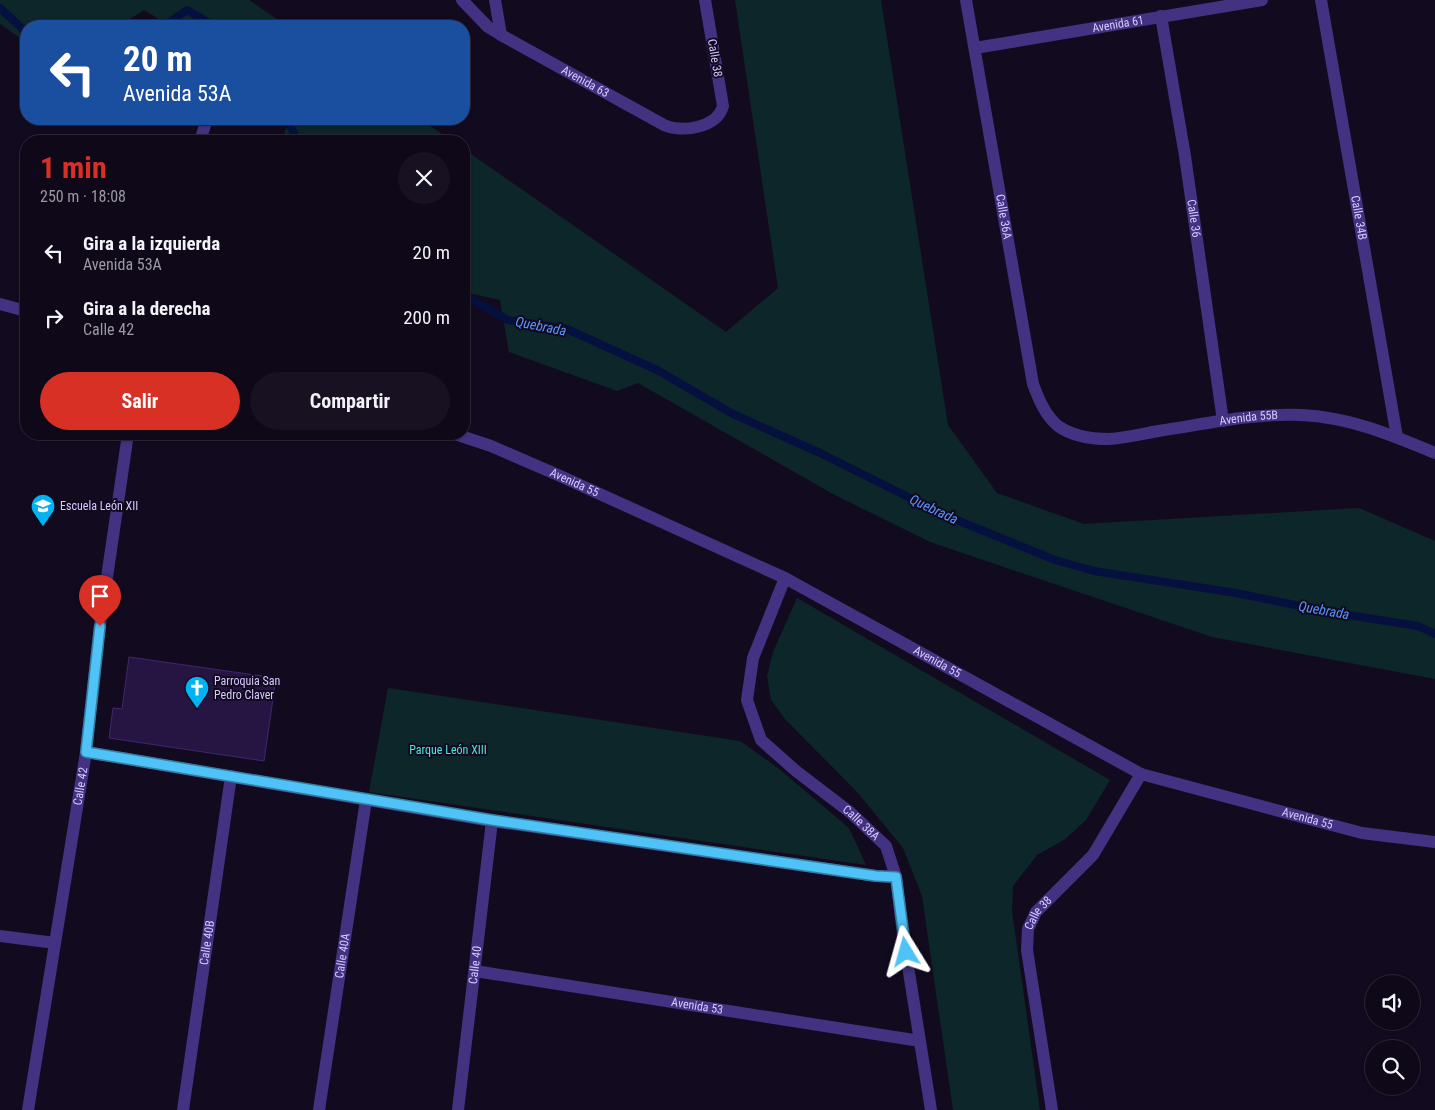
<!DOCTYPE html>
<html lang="es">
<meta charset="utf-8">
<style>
:root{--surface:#0e0818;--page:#171121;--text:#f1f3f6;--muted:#9b9aa2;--line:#2e2937;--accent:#d93025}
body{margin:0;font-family:"Roboto Condensed",sans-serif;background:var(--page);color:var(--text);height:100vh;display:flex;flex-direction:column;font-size:19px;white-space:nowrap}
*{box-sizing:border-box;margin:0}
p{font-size:16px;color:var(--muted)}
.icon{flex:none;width:28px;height:28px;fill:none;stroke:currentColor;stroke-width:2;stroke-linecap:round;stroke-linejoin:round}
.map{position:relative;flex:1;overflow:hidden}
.details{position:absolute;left:20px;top:135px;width:450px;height:305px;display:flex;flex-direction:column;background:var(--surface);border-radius:20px;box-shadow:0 1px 4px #0004,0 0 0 1px var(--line)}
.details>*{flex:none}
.hud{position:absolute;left:20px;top:20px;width:450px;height:105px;border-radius:20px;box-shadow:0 1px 4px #0004,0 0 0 1px var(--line);background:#1a4fa0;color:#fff;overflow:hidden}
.fabs{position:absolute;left:1365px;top:975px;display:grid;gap:10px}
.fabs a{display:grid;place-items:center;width:55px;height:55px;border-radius:50%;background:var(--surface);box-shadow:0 1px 4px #0004,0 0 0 1px var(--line);font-size:25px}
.pin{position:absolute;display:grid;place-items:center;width:42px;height:42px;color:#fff;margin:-51px -21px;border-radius:50% 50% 50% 0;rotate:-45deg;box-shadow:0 0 5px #0007}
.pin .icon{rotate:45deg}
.me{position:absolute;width:55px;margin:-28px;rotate:352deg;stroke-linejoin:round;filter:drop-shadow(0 0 4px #0008)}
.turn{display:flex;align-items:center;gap:18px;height:105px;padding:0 20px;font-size:22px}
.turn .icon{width:65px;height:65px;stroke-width:2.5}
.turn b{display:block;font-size:35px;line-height:42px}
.round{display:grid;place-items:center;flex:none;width:52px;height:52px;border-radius:26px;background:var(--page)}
.overview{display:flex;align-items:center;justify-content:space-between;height:85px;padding:0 20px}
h1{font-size:30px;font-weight:700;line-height:38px;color:var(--accent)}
.action{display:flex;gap:10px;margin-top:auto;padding:10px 20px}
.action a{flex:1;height:58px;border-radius:30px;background:var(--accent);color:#fff;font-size:20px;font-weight:700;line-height:58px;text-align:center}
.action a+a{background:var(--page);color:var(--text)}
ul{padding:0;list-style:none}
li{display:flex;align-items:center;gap:15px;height:65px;padding:0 20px}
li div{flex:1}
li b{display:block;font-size:19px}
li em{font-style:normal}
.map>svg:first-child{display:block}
</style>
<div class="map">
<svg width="1435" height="1110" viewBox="0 0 1435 1110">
<rect width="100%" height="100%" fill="#120b20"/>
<!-- green -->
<g fill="#0d262a">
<polygon points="0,0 249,0 287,26 170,26 144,10 119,26 26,26 26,42 0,24"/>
<polygon points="735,0 881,0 948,425 997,493 1084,524 1359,508 1435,541 1435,679 1212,637 930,542 833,494 638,383 617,391 509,352 500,300 464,292 464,149 726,332 778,288"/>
<polygon points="290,119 420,119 452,141 281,141"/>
<polygon points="797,598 1110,780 1086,820 1064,840 1037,855 1013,886 1012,911 1040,1110 953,1110 922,896 903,848 858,793 785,719 771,700 767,676 773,652"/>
<polygon points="388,688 740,741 778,768 849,828 866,865 369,792"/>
</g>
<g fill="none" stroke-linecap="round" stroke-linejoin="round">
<!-- stream -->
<g stroke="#05103e" stroke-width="8">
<polyline points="0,8 26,32"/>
<polyline points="164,26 187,10 214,26"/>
<polyline points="287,119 296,138 299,141"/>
<polyline points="464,295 508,320 567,329 657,370 733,414 820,453 942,514 1055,560 1094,571 1236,593 1335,613 1418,626 1435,634"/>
</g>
</g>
<!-- building -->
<polygon fill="#261542" stroke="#412670" points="129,657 276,678 264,761 109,738 113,708 122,709"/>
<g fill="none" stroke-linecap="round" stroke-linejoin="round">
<!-- service -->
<g stroke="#433282" stroke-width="12">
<path id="s1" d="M475,971l445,70"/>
<path id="s2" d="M183,1110l48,-334"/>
<path id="s3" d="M319,1110l47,-310"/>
</g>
<!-- minor -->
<g stroke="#433282" stroke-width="12">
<path id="s4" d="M462,0l26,27 13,8 163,90c18,8 53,3 59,-19l-18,-106"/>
<polyline points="495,0 501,35"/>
<path id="s5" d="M966,0l67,384c6,16 12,31 25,42 14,10 34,13 51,13 16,-1 33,-5 49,-8 47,-7 95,-18 143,-16 48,2 91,20 134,38"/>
<path id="s6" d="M1321,0l76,437"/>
<path id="s7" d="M1161,16l24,140 38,265"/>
<path id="s8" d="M975,48l287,-48"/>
<polyline points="200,141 207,119"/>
<polyline points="0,304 26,311"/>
<path id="s9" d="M455,434l36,12 67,29 227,103 356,196 221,59 73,9"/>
<path id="s10" d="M785,578l-32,80 -6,42 14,40 35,31 55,42 35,33 10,31 7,58 28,175"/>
<polyline points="86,752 492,821 876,876 896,877"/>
<polyline points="0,936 55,943"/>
<path id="s11" d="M28,1110l58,-358 14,-127 28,-191"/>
<path id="s12" d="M458,1110l34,-289"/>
<path id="s13" d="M1052,1110l-25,-160 1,-21 8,-17 57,-57 48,-81"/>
</g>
</g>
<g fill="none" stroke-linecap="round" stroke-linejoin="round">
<defs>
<polyline id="route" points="100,626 86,752 492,820 876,876 896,877 906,952"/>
</defs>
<!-- route casing -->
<use href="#route" stroke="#337fa1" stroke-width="12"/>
<!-- route -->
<use href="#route" stroke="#4fc3f7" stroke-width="9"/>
</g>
<!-- icons -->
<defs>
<symbol id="school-pin" viewBox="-11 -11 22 30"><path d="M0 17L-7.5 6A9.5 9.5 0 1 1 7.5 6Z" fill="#00b3f4" stroke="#120b20"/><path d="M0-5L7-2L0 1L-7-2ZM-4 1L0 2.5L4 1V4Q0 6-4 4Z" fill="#fff"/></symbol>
<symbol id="church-pin" viewBox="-11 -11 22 30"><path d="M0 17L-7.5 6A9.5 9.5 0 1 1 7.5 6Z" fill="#00b3f4" stroke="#120b20"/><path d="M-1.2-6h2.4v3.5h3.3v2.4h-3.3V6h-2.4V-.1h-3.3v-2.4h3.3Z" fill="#fff"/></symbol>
</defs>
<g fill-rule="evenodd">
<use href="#school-pin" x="29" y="492" width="28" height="38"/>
<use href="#church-pin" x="183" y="674" width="28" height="38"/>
</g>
<g text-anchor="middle" stroke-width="4" stroke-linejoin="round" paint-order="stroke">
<!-- street labels -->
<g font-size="12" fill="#d8c9ff" stroke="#120b20">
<text dy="4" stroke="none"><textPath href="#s8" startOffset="145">Avenida 61</textPath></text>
<text transform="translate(715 58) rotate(80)" y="4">Calle 38</text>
<text dy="4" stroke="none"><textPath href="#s4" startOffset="149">Avenida 63</textPath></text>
<text dy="4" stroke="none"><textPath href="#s5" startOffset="220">Calle 36A</textPath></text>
<text dy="4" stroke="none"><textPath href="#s7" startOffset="205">Calle 36</textPath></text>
<text dy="4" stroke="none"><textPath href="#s6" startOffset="221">Calle 34B</textPath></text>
<text dy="4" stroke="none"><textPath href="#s5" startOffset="634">Avenida 55B</textPath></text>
<text dy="4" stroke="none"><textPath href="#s9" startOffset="129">Avenida 55</textPath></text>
<text dy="4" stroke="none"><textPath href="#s9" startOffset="534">Avenida 55</textPath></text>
<text dy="4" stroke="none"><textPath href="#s11" startOffset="328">Calle 42</textPath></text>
<text dy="4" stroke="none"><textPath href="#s9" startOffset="939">Avenida 55</textPath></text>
<text dy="4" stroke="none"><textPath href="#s10" startOffset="301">Calle 38A</textPath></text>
<text dy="4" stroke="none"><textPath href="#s13" startOffset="202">Calle 38</textPath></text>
<text dy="4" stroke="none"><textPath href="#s2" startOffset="169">Calle 40B</textPath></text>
<text dy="4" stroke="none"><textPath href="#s3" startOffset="156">Calle 40A</textPath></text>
<text dy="4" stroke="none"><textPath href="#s12" startOffset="146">Calle 40</textPath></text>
<text dy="4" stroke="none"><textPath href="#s1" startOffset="225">Avenida 53</textPath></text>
</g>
<!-- poi labels -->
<g font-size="12" fill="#d8c9ff" stroke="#120b20" text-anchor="start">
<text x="60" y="510">Escuela León XII</text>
<text x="214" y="685">Parroquia San<tspan x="214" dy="14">Pedro Claver</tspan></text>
</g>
<!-- park labels -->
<g font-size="12" fill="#4de7db" stroke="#120b20">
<text x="448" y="754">Parque León XIII</text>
</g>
<!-- water labels -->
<g font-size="14" font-style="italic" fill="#5795ff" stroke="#120b20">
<text transform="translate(541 326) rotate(11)" y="5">Quebrada</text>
<text transform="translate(934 509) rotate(25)" y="5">Quebrada</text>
<text transform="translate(1324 610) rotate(10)" y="5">Quebrada</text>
</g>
</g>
</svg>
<div class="fabs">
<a><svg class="icon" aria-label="sound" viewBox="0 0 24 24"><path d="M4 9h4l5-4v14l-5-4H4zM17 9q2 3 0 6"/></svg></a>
<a><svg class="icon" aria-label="search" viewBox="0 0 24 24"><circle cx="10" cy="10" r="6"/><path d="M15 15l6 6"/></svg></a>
</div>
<div class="pin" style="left:100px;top:626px;background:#d93025"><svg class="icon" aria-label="arrive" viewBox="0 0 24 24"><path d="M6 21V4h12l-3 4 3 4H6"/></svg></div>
<svg class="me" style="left:906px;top:952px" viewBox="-20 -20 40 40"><path d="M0-17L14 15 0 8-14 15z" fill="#4fc3f7" stroke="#fff" stroke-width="4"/></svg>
<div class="hud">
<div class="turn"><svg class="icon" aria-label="left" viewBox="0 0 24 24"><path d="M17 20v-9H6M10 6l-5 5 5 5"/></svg><div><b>20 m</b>Avenida 53A</div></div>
</div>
<section class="details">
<div class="overview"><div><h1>1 min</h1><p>250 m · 18:08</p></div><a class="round"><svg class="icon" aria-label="close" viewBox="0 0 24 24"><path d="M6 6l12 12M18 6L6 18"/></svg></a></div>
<ul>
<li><svg class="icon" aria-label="left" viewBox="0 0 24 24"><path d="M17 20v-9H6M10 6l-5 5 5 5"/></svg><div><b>Gira a la izquierda</b><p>Avenida 53A</p></div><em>20 m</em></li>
<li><svg class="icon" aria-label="right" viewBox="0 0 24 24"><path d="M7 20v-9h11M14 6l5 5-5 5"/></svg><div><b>Gira a la derecha</b><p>Calle 42</p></div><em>200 m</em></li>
</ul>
<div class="action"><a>Salir</a><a>Compartir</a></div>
</section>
</div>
